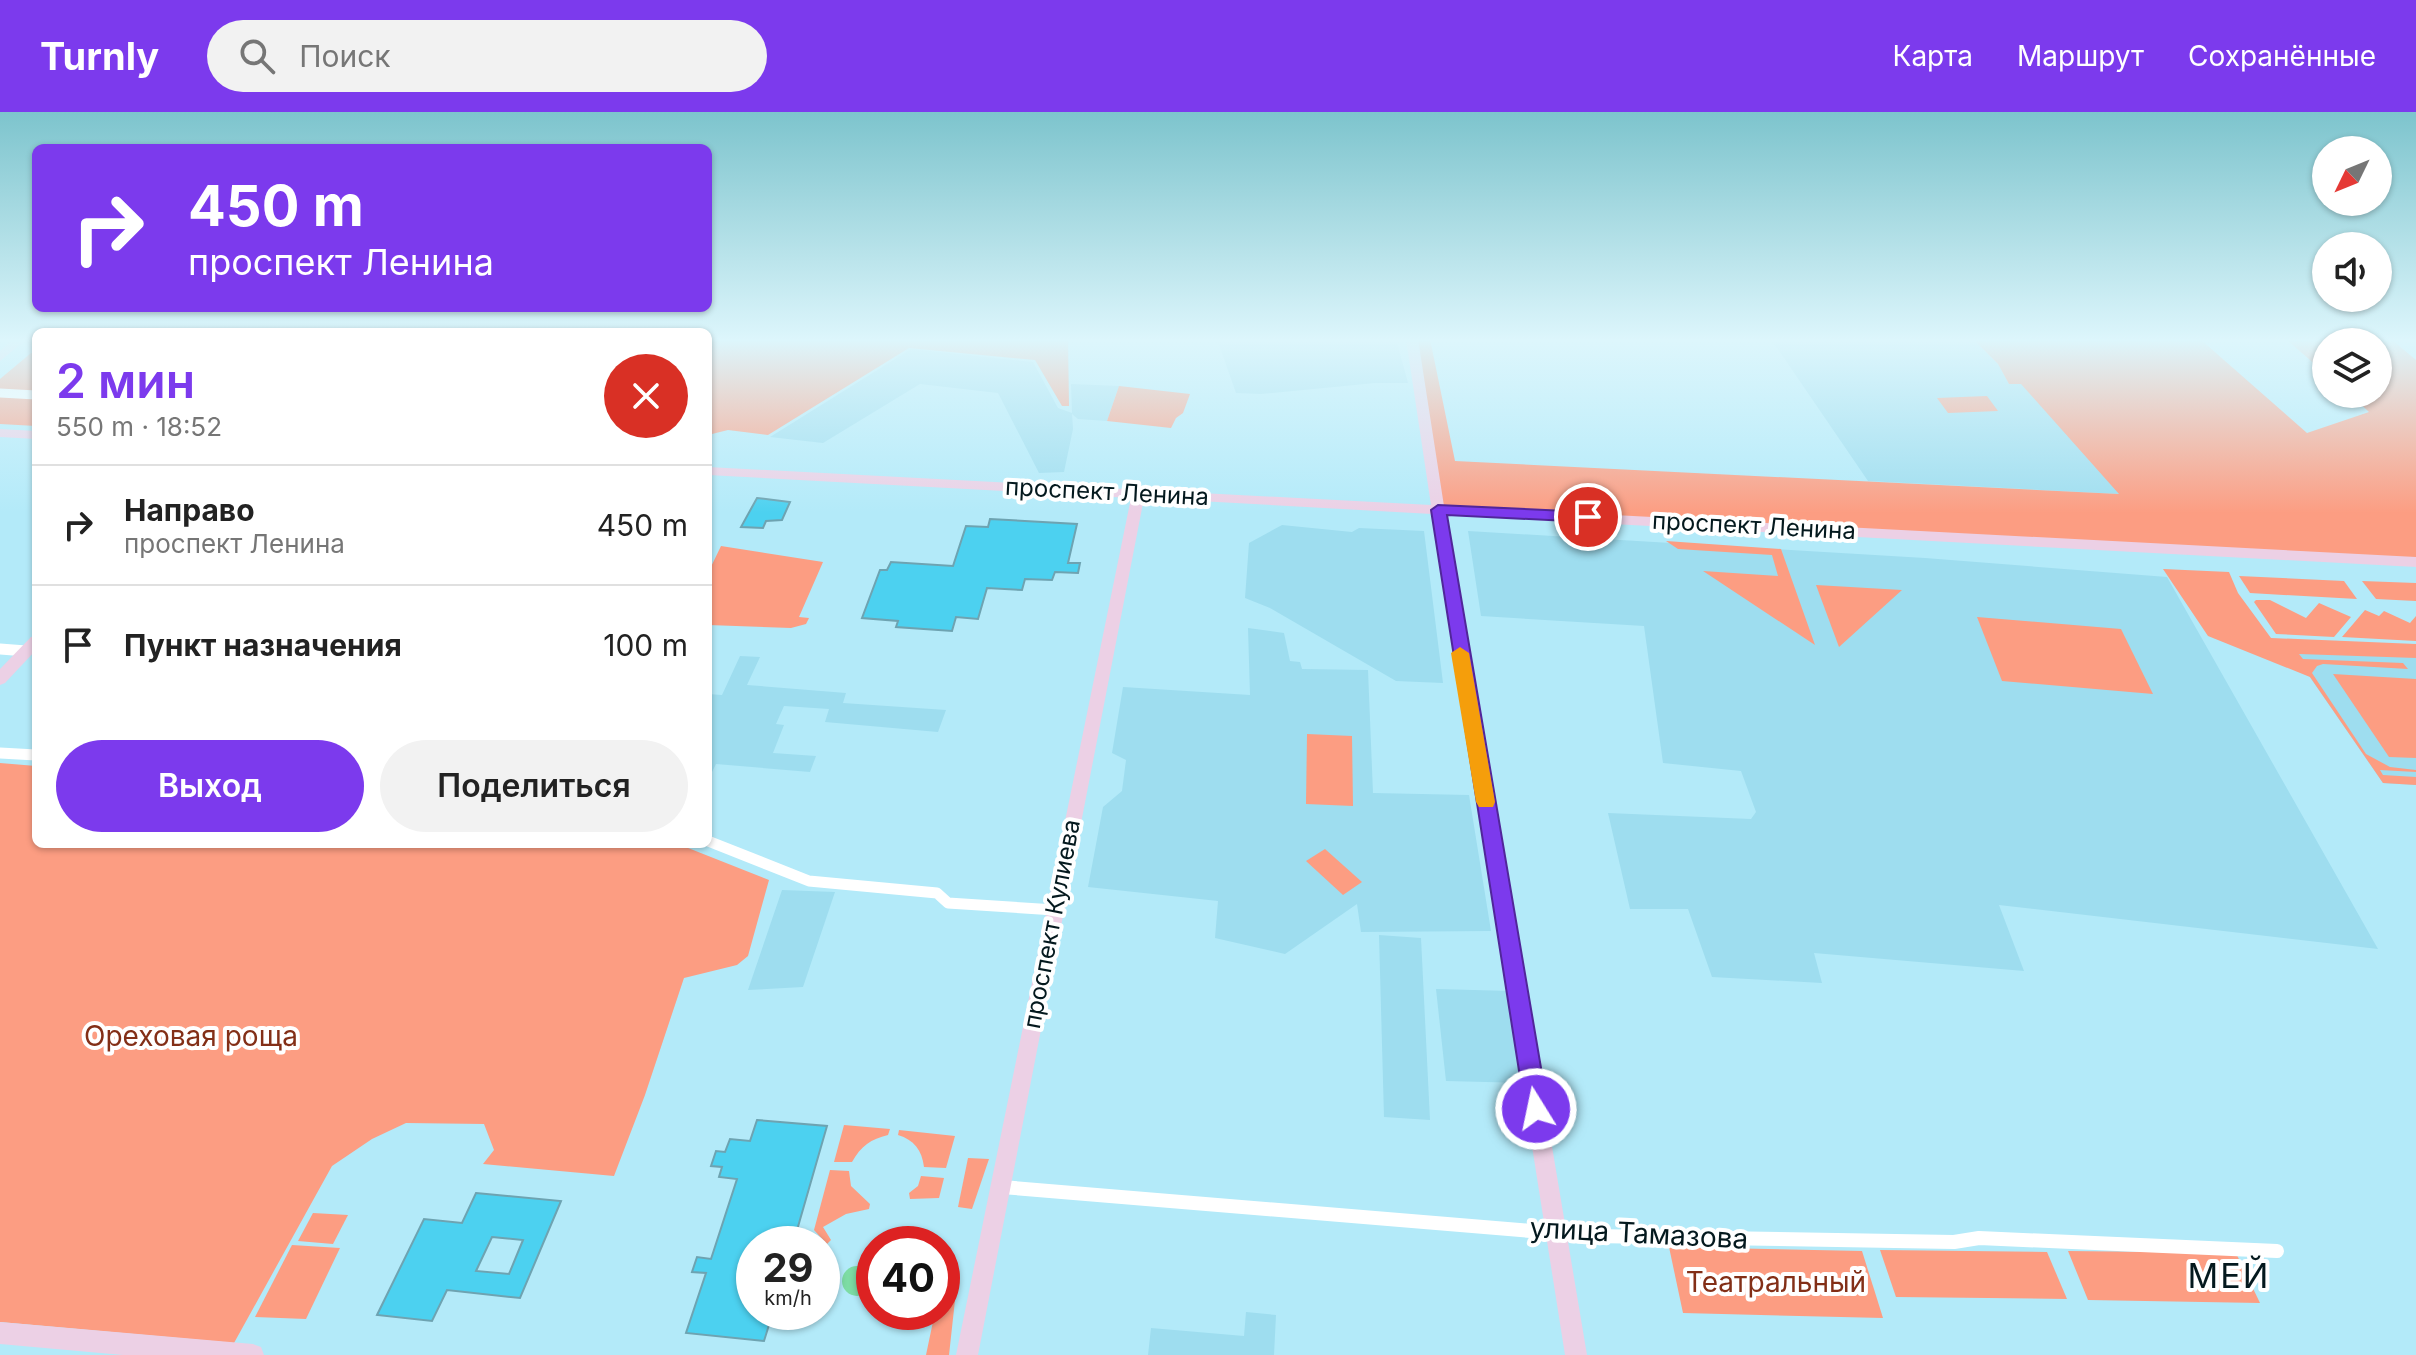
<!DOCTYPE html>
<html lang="ru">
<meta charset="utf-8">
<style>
:root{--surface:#fff;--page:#f2f2f2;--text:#222;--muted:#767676;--line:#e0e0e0;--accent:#7c3aed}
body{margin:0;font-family:Inter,sans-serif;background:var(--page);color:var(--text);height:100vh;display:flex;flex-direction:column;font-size:30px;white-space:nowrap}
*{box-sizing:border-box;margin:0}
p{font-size:26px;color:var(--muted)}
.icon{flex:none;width:44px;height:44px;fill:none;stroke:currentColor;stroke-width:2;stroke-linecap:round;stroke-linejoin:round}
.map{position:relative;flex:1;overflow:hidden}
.side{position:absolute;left:32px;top:216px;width:680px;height:520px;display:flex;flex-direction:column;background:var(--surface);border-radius:12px;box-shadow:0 2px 6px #0004}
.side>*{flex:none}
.guide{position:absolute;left:32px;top:32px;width:680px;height:168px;border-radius:12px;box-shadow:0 2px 6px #0004;background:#7c3aed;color:#fff;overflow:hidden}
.needle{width:52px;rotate:227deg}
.controls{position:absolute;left:2312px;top:24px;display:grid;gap:16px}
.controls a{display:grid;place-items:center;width:80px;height:80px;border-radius:50%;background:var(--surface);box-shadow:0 2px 6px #0004;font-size:40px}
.speed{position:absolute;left:736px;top:1114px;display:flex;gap:16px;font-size:40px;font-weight:700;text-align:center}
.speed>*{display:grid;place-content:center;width:104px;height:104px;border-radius:50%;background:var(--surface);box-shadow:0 2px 6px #0004;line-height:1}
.speed small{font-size:20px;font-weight:400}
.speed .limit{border:12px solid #d22;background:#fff;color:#111}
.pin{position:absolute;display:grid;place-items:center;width:68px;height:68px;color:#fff;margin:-34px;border:4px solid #fff;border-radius:50%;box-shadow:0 2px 8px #0007}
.me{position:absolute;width:88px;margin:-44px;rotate:350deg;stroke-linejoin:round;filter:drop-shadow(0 0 6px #0008)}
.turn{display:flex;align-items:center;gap:28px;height:168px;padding:0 24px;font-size:36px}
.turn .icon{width:104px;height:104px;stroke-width:2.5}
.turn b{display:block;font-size:56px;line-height:68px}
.round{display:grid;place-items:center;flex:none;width:84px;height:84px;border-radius:42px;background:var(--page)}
.overview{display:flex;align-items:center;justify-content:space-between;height:136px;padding:0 24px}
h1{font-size:48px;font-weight:600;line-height:60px;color:var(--accent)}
.button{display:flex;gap:16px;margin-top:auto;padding:16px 24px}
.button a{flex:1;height:92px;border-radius:48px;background:var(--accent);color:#fff;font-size:32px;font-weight:600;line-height:92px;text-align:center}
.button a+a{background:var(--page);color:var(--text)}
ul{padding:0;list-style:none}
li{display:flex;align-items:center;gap:24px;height:120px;padding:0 24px;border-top:2px solid var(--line)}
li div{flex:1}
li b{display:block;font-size:30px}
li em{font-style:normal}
header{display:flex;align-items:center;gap:48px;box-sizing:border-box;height:112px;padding:0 40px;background:var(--accent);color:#fff}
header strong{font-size:38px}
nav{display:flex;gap:44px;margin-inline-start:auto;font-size:28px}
.search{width:560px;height:72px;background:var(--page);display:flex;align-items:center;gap:20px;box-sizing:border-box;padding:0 28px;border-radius:44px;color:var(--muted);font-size:30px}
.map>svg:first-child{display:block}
</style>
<header>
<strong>Turnly</strong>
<div class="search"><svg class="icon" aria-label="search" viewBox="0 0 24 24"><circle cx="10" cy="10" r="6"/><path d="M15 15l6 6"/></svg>Поиск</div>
<nav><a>Карта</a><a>Маршрут</a><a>Сохранённые</a></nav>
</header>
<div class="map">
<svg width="2416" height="1243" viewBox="0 0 2416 1243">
<rect width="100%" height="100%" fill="#b3eaf9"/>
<!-- built -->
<g fill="#9eddef">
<polygon points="1217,227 1396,227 1408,271 1375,271 1261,282 1236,281"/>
<polygon points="1771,227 1973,227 1998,252 2009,272 2021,271 2120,382 1868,369"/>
<polygon points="911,237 1033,250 1058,296 1072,301 1071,272 1119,274 1107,309 1078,307 1072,302 1073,317 1064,360 1039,361 998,281 920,272 823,331 770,325"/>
<polygon points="1282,413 1352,420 1359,416 1424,419 1443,571 1396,569 1270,496 1245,486 1249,431"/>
<polygon points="1468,419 1925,446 2167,465 2378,837 1999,793 2024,859 1814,841 1822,871 1712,865 1688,797 1630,797 1608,701 1751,707 1756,700 1741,659 1663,651 1644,514 1481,504"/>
<polygon points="1248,516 1284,521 1290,549 1300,550 1302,557 1368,558 1373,681 1469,683 1491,819 1361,820 1357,792 1285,842 1215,826 1218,789 1088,775 1103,695 1122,679 1126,648 1112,641 1123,575 1250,583"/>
<polygon points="2285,529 2416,535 2416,673 2383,671"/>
<polygon points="740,544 760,545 747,573 846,581 843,591 946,598 938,620 825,610 829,597 784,594 776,612 784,613 773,641 816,644 810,660 716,652 708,668 708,582 722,583"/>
<polygon points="782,778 835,780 803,875 748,878"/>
<polygon points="1379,823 1421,826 1430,1008 1384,1005"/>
<polygon points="1436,877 1511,879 1525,971 1446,969"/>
<polygon points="1246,1200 1276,1203 1274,1243 1148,1243 1151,1216 1244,1224"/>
</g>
<!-- green -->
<g fill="#fc9d82">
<polygon points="708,227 1068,227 1069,294 1062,294 1035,248 909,236 768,323 728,318 708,323"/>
<polygon points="1412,227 1430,227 1455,349 2119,382 2021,272 2009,272 1998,252 1973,227 2200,227 2307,321 2369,300 2350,282 2378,282 2378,230 2326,230 2326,262 2286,227 2391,227 2416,248 2416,450 1438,398"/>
<polygon points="31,241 36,242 36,314 0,312 0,267"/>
<polygon points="1119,274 1190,282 1183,301 1176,306 1171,316 1107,309"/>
<polygon points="1987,284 1998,299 1948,301 1937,286"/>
<polygon points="1666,429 1781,437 1815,533 1703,459 1778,464 1772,443 1678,437"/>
<polygon points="721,434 823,450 799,505 809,506 806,512 791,516 708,513 708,461"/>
<polygon points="2163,457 2229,460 2238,481 2271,526 2416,532 2416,546 2299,542 2303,547 2403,551 2408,557 2323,552 2317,554 2312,561 2366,642 2390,655 2416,658 2416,660 2380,658 2383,663 2416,665 2416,673 2383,671 2310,565 2208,524"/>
<polygon points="2239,464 2344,469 2357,487 2250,481"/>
<polygon points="2362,469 2416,471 2416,489 2376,487"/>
<polygon points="1816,473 1902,478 1839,535"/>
<polygon points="2256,488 2270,488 2306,506 2319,491 2351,505 2334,525 2276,522 2254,490"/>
<polygon points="2365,498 2379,504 2384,499 2410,511 2416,504 2416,529 2342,525"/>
<polygon points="1977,505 2121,517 2153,582 2002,569"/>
<polygon points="2333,562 2416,567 2416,646 2389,645"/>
<polygon points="1307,622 1352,624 1353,694 1306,692"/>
<polygon points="0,651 36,654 36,732 678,732 769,768 748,844 737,853 684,866 645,983 614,1064 483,1052 494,1038 484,1012 406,1011 372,1027 332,1054 234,1231 0,1210"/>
<polygon points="1325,737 1362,770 1343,783 1306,749"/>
<path d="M844,1013l46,4 -2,6c-17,4 -27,11 -36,27h-18z"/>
<path d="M899,1018l56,6 -9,32 -22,-1c-2,-17 -10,-27 -26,-32z"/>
<polygon points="968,1046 989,1047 972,1097 958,1095"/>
<polygon points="830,1058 849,1059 851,1074 870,1092 869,1097 846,1102 823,1115 831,1128 827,1132 814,1118"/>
<polygon points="921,1064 944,1066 939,1086 910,1087 909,1081 918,1074"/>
<polygon points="313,1101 348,1103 333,1132 298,1129"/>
<polygon points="292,1133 340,1136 306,1207 255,1205"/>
<polygon points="1669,1135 1862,1139 1883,1206 1683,1201"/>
<polygon points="1880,1138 2047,1140 2067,1187 1896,1185"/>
<polygon points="2068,1139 2236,1141 2260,1191 2088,1188"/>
<polygon points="942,1168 957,1170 949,1243 926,1243 935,1200 942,1200"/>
</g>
<!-- water -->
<circle fill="#7ddca4" cx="857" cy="1169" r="15"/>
<!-- building -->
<g fill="#4cd1f0" stroke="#6ea3b1" stroke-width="2" fill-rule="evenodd">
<polygon points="757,386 790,390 782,408 766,409 763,416 741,415"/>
<polygon points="990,407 1077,412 1068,451 1080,451 1078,461 1055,460 1052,468 1025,467 1022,478 987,476 978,507 956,505 952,519 896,515 898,509 862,506 880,458 887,458 891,450 953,454 966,414 988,415"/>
<polygon points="757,1008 827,1014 793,1132 754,1132 754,1200 773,1200 764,1229 686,1221 706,1161 692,1160 697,1145 711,1147 737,1067 719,1065 722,1055 711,1054 716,1039 725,1040 730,1027 750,1029"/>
<path d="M476,1081l85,8 -41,97 -73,-8 -15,31 -55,-6 47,-96 38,4zM492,1125l31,3 -14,34 -33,-3z"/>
</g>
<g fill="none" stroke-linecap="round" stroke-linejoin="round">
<!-- street-far2 -->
<polyline stroke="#fff" stroke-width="9" points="0,281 36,283"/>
<!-- street-far1 -->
<g stroke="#fff" stroke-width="11">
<polyline points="0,537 26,539"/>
<polyline points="0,641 36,643"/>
<polyline points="708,729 809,769 937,781 948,791 1055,798"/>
</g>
<!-- street -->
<polyline stroke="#fff" stroke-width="14" points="1002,1075 1592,1124 1954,1130 1979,1126 2277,1139"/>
<!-- secondary -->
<g fill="#ecd0e5" fill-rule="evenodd">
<polygon points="13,227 27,227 0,249 0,239"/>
<polygon points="1406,227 1418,227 1444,394 2416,445 2416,455 1446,403 1587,1243 1565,1243 1432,402 1144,386 978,1243 956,1243 1131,386 708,363 708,355 1431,393"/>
<polygon points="0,317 36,319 36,327 0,325"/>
<polygon points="36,524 36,538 5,571 0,573 0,557 31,525"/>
<polygon points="0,1210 253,1232 261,1235 264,1243 123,1243 0,1232"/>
</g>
</g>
<!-- sky -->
<linearGradient id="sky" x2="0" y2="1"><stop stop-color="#7dc4cd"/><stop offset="0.57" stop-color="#ddf6fc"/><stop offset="1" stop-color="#ddf6fc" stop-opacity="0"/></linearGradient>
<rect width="2416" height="401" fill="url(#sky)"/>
<!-- route -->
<polygon fill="#7c3aed" stroke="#51269a" stroke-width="2" points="1438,393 1588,400 1596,405 1588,410 1447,403 1548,997 1544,1004 1536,1007 1528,1004 1525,997 1431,398"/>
<!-- slow -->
<polygon fill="#f59e0b" points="1460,535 1469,541 1495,690 1493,695 1479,695 1476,690 1451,541"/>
<g text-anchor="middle" stroke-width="8" stroke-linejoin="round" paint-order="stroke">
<!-- street labels -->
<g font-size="24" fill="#04191e" stroke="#fff">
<text transform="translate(1107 380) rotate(3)" y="8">проспект Ленина</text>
<text transform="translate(1754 414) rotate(3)" y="8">проспект Ленина</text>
<text transform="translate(1052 812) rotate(-79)" y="8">проспект Кулиева</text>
</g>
<!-- near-park labels -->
<g font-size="28" fill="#832f17" stroke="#fff">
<text x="191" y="934">Ореховая роща</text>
<text x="1776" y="1180">Театральный</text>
</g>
<!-- near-street labels -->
<g font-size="28" fill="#04191e" stroke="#fff">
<text transform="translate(1639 1121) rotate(3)" y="10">улица Тамазова</text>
</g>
<!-- near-quarter labels -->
<g font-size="34" letter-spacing="2" fill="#04191e" stroke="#fff">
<text x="2229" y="1176">МЕЙ</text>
</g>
</g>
</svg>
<div class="controls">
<a><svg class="needle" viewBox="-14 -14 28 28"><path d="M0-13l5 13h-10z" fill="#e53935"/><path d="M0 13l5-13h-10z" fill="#767676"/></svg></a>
<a><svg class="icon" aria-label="sound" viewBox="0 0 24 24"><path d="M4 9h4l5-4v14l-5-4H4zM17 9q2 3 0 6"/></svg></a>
<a><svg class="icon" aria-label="layers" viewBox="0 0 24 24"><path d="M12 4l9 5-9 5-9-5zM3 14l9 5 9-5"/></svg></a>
</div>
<div class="speed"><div>29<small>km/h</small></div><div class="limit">40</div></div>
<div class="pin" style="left:1588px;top:405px;background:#d93025"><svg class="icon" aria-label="arrive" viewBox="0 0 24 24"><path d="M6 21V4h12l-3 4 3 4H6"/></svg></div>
<svg class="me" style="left:1536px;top:997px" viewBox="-20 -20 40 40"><circle r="17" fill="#7c3aed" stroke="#fff" stroke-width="3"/><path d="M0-11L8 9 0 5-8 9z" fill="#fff"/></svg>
<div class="guide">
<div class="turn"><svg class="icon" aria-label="right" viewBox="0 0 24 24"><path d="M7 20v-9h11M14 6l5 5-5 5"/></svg><div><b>450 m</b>проспект Ленина</div></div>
</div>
<section class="side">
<div class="overview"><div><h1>2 мин</h1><p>550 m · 18:52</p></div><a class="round" style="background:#d93025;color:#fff"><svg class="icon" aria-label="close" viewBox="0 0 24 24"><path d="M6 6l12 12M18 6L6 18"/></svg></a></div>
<ul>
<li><svg class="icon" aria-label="right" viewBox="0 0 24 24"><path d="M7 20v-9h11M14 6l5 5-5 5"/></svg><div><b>Направо</b><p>проспект Ленина</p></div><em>450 m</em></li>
<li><svg class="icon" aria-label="arrive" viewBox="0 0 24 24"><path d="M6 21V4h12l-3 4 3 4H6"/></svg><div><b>Пункт назначения</b></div><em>100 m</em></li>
</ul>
<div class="button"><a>Выход</a><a>Поделиться</a></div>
</section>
</div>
